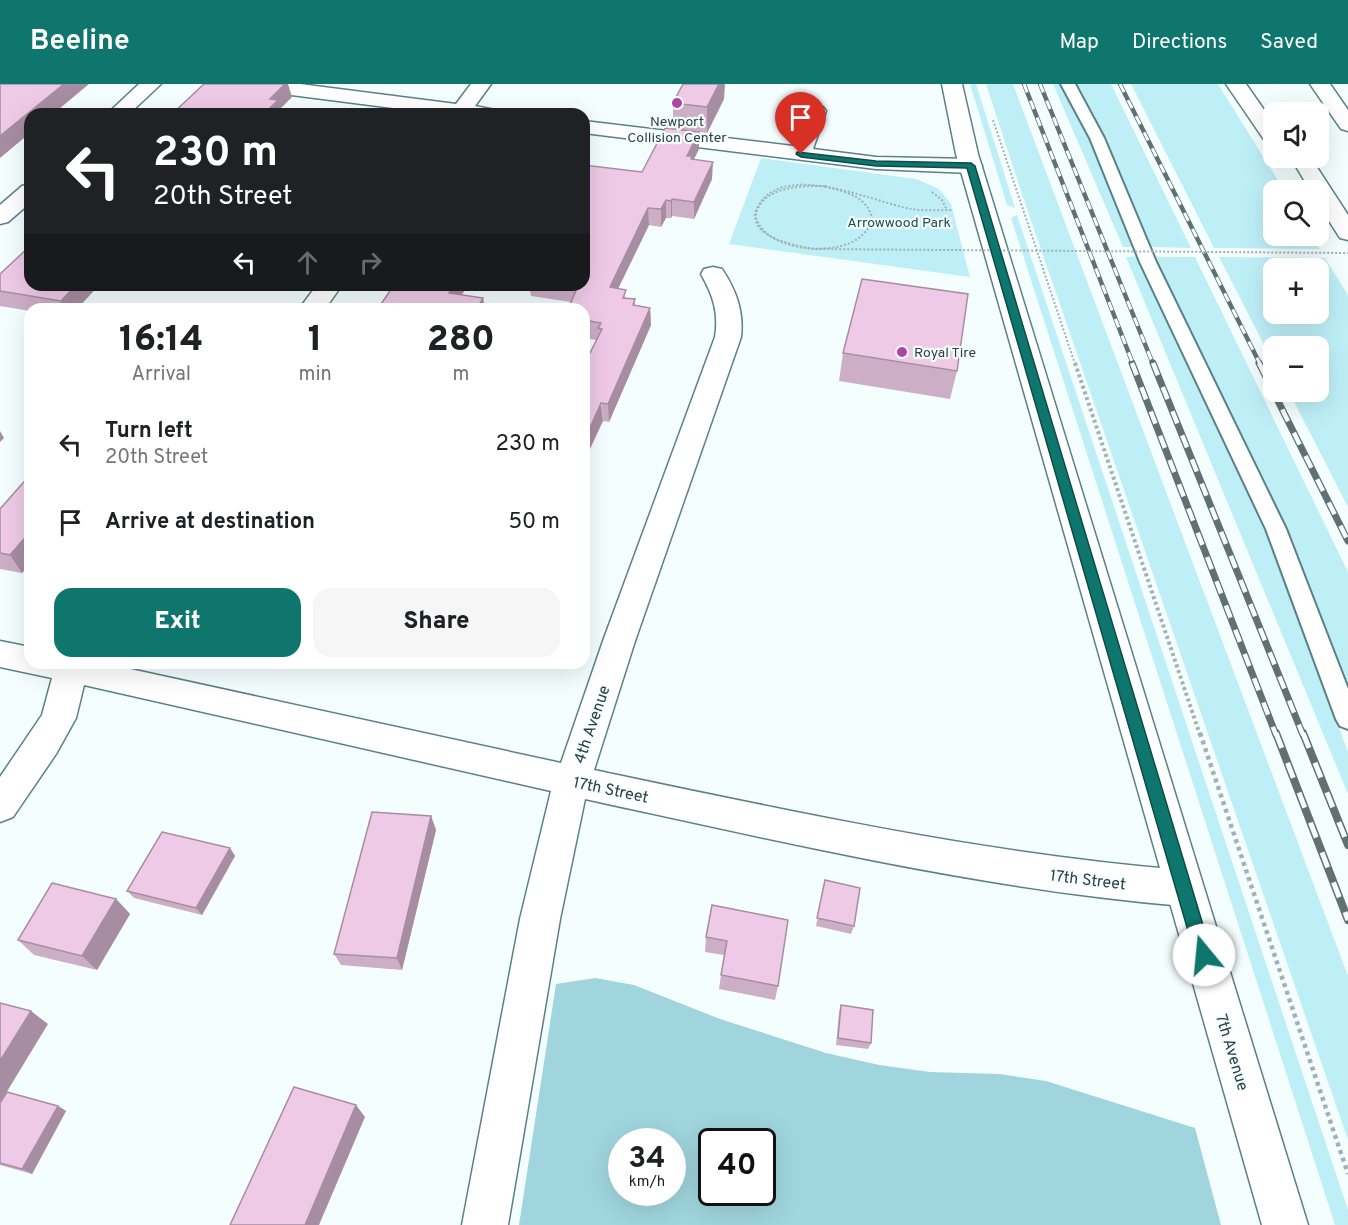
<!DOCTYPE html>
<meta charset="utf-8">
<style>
:root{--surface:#fff;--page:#f6f6f6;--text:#202124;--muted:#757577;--accent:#0f766e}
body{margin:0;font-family:Overpass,sans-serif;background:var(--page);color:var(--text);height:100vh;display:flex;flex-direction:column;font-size:22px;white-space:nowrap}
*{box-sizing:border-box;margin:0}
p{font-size:20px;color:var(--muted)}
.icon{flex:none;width:33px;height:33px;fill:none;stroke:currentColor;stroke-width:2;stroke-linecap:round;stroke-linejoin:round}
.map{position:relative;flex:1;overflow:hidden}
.sheet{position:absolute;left:24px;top:219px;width:566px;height:366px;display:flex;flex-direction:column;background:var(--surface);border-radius:18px;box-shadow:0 6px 24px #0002}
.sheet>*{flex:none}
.banner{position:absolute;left:24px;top:24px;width:566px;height:183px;border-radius:18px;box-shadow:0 6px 24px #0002;background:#202124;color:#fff;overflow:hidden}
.tools{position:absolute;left:1263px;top:18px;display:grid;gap:12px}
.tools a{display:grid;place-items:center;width:66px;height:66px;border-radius:12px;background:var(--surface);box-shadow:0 6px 24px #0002;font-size:30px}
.speed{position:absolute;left:608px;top:1044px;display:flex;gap:12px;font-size:30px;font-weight:700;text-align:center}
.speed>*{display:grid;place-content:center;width:78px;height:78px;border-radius:50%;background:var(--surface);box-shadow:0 6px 24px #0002;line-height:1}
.speed small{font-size:15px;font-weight:400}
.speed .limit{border:3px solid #111;border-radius:9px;background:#fff;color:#111}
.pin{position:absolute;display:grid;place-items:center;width:51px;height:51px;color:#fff;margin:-62px -26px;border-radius:50% 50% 50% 0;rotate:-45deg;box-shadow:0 0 6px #0007}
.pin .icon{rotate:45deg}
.me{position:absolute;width:66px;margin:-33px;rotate:343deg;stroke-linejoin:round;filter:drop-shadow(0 0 4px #0008)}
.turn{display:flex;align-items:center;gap:21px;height:126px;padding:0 30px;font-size:27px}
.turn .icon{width:78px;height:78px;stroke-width:2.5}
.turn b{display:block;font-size:42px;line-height:51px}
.lanes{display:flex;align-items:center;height:57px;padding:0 30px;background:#0003;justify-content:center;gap:30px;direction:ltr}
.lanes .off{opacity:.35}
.eta{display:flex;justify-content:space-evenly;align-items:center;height:102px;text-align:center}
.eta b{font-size:36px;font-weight:800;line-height:42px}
.cta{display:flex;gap:12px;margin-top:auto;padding:12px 30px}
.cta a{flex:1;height:69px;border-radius:18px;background:var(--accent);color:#fff;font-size:24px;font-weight:800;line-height:69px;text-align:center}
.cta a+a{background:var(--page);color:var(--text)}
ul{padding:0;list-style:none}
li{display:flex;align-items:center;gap:18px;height:78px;padding:0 30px}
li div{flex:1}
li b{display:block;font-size:22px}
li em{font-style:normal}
header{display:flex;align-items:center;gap:36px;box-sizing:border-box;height:84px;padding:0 30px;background:var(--accent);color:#fff}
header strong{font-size:28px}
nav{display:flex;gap:33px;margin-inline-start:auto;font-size:21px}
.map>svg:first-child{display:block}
</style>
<header>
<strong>Beeline</strong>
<nav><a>Map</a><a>Directions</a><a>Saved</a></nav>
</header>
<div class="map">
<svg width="1348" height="1141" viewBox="0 0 1348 1141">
<rect width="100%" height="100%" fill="#f5feff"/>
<!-- green -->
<g fill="#beeff7" fill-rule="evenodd">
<polygon points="970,0 976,0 1015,124 1007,121"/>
<polygon points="986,0 1013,0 1348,892 1348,1056 1024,116"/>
<polygon points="1053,0 1063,0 1086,42 1136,163 1123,163"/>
<polygon points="1072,0 1111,0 1191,164 1148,163"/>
<polygon points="1131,0 1218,0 1284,106 1274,106 1274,152 1312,152 1320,165 1214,164"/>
<polygon points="761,74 916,95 939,105 951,120 970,193 729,160"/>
<polygon points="1017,131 1348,1126 1348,1141 1335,1141 1011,134"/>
<polygon points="1141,172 1262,433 1348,668 1348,710 1126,173"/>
<polygon points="1152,173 1195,173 1348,488 1348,604 1266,400"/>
<path d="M1219,173l106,1 23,37v212l-59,-115h29v-46h-44l-1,16zM1274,184h44v46h-44z"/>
</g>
<!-- forest -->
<path fill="#a0d5dd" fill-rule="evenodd" d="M595,894l39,7 86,34 106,34 53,12 51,7 70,2 46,7 149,47 26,97h-702l37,-241zM621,1058h51v50h-51zM711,1058h51v50h-51z"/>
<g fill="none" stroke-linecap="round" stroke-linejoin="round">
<defs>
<polygon id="lane" points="1061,0 1075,0 1104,54 1156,178 1286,445 1348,605 1348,645 1340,642 1336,635 1266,445 1140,178 1090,54"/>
<g id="street">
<polygon points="139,0 161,0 129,30 107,30"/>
<polygon points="243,0 300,0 456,20 471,0 491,0 475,22 495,26 498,30 440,30 253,6 246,4"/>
<polygon points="816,21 823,23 826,27 813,65 876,73 971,75 979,77 982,82 979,87 971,89 876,85 584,49 584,37 793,62 806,27 809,23"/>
<polygon points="30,100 30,119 8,138 0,140 0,121 22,102"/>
<path d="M713,183l9,2c14,21 22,42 19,68l-106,304 -41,129c195,41 390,84 589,100l14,6 5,12 -5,12 -14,6c-202,-17 -400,-64 -598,-107l-25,120 -52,306h-46l58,-306 31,-128 -467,-106 -8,33 -20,36 -43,63 -13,5v-45l42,-62 10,-37 -52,-11v-26l30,6v16h73l458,100 42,-122 112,-304c4,-24 -2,-42 -14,-63l3,-5z"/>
<polygon points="317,201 342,201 325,225 299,225"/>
</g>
<polygon id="secondary" points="942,0 962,0 978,70 1308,1141 1262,1141 956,70"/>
<g id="highway">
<polygon points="1226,0 1246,0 1274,40 1274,62 1267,60"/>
<polygon points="1310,0 1330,0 1348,26 1348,47 1341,45"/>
<polygon points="1291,74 1311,74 1348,131 1348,156 1340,154 1318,120 1318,106 1310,106"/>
</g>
</defs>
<!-- lane casing -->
<use href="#lane" stroke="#5a8187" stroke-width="4"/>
<!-- street casing -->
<use href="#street" stroke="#5a8187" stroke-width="3"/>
<!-- secondary casing -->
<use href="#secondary" stroke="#5a8187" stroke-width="3"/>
<!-- highway casing -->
<use href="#highway" stroke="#5a8187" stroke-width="3"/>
<!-- path-far2 -->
<g stroke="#a4b0b2" stroke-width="2" stroke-dasharray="2 2" stroke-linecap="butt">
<polyline points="993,36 1075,280"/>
<path d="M825,102c22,7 42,9 48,35 -6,10 -12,17 -23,22 -27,12 -90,6 -95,-30 20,-57 118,-11 156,-4 13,2 27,1 41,1"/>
<polyline points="932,108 942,116 947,126"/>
</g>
<!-- path-far1 -->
<polyline stroke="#a4b0b2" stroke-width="4" stroke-dasharray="3 3" stroke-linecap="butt" points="1075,279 1200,651"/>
<!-- path -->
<polyline stroke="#a4b0b2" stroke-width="4.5" stroke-dasharray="4 4" stroke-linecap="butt" points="1200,649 1348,1090"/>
<!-- lane -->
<use href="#lane" fill="#fff" fill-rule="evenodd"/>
<!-- street -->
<use href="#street" fill="#fff" fill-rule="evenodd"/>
<!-- secondary -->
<use href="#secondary" fill="#fff" fill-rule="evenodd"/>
<!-- highway -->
<use href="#highway" fill="#fff" fill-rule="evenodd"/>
<defs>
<g id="rail-far2">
<polyline points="1024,0 1133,280"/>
<polyline points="1040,0 1153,280"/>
<polyline points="1120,0 1260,280"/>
</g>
<g id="rail-far1">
<polyline points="1132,279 1276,651"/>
<polyline points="1153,279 1303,651"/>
<polyline points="1259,279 1348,457"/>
</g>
<g id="rail">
<polyline points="1276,649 1348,836"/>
<polyline points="1303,649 1348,761"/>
</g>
</defs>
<!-- rail-far2 casing -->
<use href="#rail-far2" stroke="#617072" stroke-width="4.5"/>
<!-- rail-far1 casing -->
<use href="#rail-far1" stroke="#617072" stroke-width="7"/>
<!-- rail casing -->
<use href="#rail" stroke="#617072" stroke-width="8"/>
<!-- rail-far2 -->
<use href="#rail-far2" stroke="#f5feff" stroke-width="3" stroke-dasharray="9" stroke-linecap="butt"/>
<!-- rail-far1 -->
<use href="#rail-far1" stroke="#f5feff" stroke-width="4.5" stroke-dasharray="13" stroke-linecap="butt"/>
<!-- rail -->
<use href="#rail" stroke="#f5feff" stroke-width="5" stroke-dasharray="16" stroke-linecap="butt"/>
<!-- path-bridge -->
<path stroke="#a4b0b2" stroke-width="2" stroke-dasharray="2 2" stroke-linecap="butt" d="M825,102c-16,0 -31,0 -46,5 -9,3 -17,9 -21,17 -15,28 39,38 55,41l535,4"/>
</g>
<!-- wall -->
<g fill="#cdaec7">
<polygon points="724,15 707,49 699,48 699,65 694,75 712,95 694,135 672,132 671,134 666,134 661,143 649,141 618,205 626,214 635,215 635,221 650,224 651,241 609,338 603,337 596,256 584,254 584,225 571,218 531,212 529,201 584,201 642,88 673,45 673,19"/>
<polygon points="0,190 99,201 77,225 30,225 30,227 0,222"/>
<polygon points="843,269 957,287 950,315 839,297"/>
<polygon points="30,383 30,480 22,489 0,485 0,425 29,392 26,388"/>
<polygon points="431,732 436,746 402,886 341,881 334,870"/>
<polygon points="230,764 235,772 202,831 134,814 127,807"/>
<polygon points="825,796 854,842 851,850 816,842"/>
<polygon points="116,815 130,830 97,886 34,871 18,856"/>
<polygon points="712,821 778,902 775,916 719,905 721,891 724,871 705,868 706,853"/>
<polygon points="841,921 871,959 868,965 836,961 839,928"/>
<polygon points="0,1019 58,1022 66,1027 32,1090 0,1081"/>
</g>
<!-- shaded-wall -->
<g fill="#a78da2">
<polygon points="64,0 89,0 53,30 30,30 30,49 0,74 0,52"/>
<polygon points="285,0 288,0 292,13 280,25 282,30 264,30 270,15"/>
<polygon points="719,0 725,0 724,15 707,49 707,23"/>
<polygon points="699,48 699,65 692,79 687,72"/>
<polygon points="713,78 712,95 694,135 694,118"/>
<polygon points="672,115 672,132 671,134 671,117"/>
<polygon points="666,116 666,134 661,143 661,125"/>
<polygon points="648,124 649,141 610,221 610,203"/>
<polygon points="76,201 99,201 77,225 65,225 61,217"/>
<polygon points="454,201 468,201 453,225 449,209"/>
<polygon points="483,214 485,225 477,225"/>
<polygon points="650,224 651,241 609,338 608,320"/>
<polygon points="601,319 603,337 584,378 584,357"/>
<polygon points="0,347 4,354 0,358"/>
<polygon points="30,448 30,480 22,489 10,471"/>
<polygon points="431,732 436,746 402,886 397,874"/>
<polygon points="230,764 235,772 202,831 196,824"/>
<polygon points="116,815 130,830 97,886 82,872"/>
<polygon points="31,927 48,940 0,1019 0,977"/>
<polygon points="356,1021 365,1033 319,1141 305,1141"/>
<polygon points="58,1022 66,1027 32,1090 22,1085"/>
</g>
<!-- building -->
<g fill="#eecae7" stroke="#a78da2" stroke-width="1.5">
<polygon points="0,0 64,0 0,52"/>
<polygon points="204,0 285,0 270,15 278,16 264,30 172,30"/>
<polygon points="683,0 719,0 707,23 673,19"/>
<polygon points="665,44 699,48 687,72 692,72 691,75 713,78 694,118 672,115 671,117 666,116 661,125 648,124 610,203 626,206 623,214 635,215 633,221 650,224 608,320 601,319 584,357 584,281 602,245 598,244 601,239 584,236 584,225 568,225 578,202 573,201 584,201 584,81 642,88"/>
<polygon points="30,162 30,201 76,201 61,217 0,207 0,190"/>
<polygon points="862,195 968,210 957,287 843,269"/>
<polygon points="394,201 454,201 449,209 483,214 477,225 375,225 377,222 379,223"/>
<polygon points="30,391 30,448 10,471 0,469 0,425"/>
<polygon points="372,728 431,732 397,874 334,870"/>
<polygon points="162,748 230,764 196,824 127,807"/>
<polygon points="825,796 860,804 854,842 817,834"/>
<polygon points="52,799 116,815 82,872 18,856"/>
<polygon points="712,821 788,836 778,902 721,891 727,857 706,853"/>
<polygon points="0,919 31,927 0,977"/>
<polygon points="841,921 873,926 871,959 838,954"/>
<polygon points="294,1003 356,1021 305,1141 230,1141"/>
<polygon points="7,1008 58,1022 22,1085 0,1079 0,1019"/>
</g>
<!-- route -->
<polygon fill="#0f766e" stroke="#0a4d48" stroke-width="1.5" points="797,68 876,77 971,79 975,82 1212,871 1209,877 1204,879 1198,877 1195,871 967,84 876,82 801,73 796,70"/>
<!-- markers -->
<g fill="#b145a5" stroke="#f5feff" stroke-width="2">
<circle cx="677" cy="19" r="6"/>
<circle cx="902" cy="268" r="6"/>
</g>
<g text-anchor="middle" stroke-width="4.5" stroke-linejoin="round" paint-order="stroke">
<!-- far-poi labels -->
<g font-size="14" fill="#2f4042" stroke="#f5feff">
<text x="677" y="42">Newport<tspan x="677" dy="16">Collision Center</tspan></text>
<text x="914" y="273" text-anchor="start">Royal Tire</text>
</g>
<!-- far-park labels -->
<g font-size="14" fill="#1b4a51" stroke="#f5feff">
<text x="899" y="143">Arrowwood Park</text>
</g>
<!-- street labels -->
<g font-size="16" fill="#2f4042" stroke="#f5feff">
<text transform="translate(591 640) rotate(-71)" y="6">4th Avenue</text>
<text transform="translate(611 705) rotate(12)" y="6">17th Street</text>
<text transform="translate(1088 795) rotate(7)" y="6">17th Street</text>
<text transform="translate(1233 968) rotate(73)" y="6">7th Avenue</text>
</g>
</g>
</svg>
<div class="tools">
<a><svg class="icon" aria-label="sound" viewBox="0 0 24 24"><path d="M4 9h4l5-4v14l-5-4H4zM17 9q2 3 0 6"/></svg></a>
<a><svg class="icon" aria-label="search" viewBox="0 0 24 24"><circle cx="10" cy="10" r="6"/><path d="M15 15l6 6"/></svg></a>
<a>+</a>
<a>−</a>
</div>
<div class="speed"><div>34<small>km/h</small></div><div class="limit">40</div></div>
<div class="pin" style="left:801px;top:70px;background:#d93025"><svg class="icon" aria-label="arrive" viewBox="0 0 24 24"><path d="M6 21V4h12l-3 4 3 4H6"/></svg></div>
<svg class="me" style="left:1204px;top:871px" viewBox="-20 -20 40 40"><circle r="19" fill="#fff"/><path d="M0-13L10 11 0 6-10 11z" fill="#0f766e"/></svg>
<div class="banner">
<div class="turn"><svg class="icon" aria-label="left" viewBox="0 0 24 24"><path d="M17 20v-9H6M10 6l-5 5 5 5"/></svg><div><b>230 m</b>20th Street</div></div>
<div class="lanes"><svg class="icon" aria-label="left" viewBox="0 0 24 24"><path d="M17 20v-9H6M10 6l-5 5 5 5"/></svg><svg class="icon off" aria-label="ahead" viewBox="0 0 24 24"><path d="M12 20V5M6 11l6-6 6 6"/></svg><svg class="icon off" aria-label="right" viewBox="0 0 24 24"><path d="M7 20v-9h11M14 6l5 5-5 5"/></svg></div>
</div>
<section class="sheet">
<div class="eta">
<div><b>16:14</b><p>Arrival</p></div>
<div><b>1</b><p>min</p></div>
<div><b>280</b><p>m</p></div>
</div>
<ul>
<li><svg class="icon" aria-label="left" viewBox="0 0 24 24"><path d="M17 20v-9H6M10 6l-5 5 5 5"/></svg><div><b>Turn left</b><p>20th Street</p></div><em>230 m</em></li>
<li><svg class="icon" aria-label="arrive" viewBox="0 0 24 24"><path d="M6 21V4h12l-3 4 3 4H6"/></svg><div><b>Arrive at destination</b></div><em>50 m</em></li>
</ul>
<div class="cta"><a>Exit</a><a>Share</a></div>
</section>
</div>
